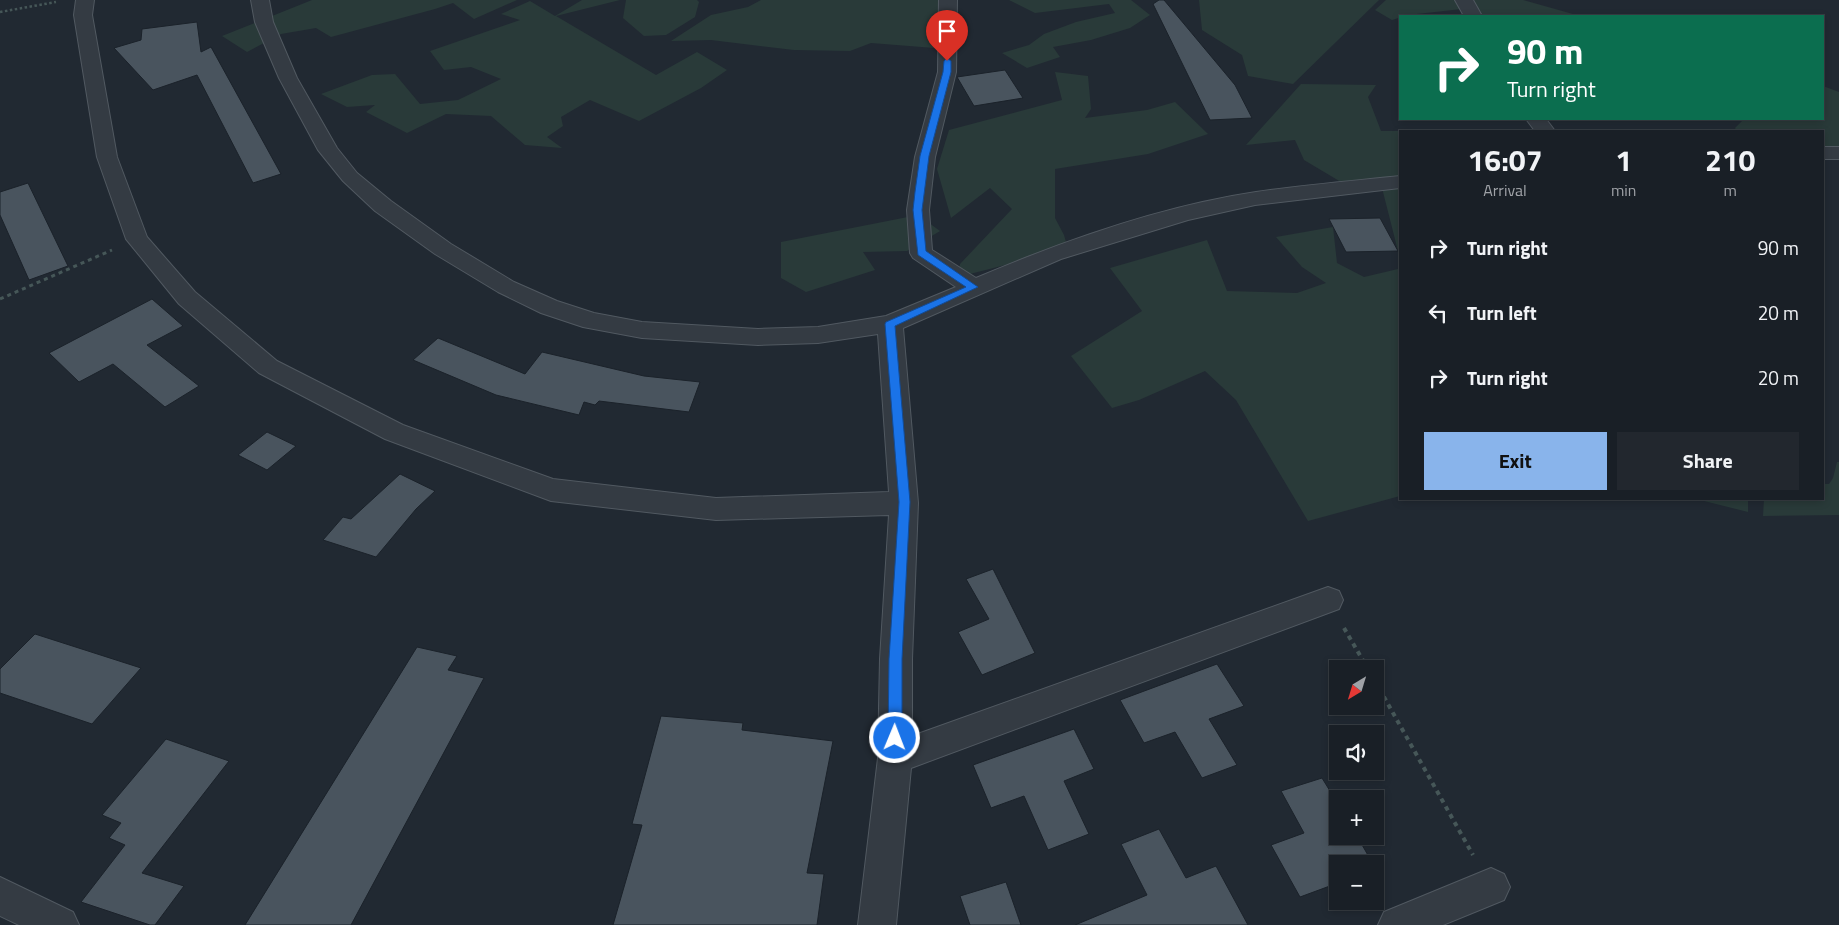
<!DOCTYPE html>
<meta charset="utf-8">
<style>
:root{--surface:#191f26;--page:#22272e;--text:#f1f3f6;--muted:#9fa2a7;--line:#373d43;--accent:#89b4eb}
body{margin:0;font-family:"Titillium Web",sans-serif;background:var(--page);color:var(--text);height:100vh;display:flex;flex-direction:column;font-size:19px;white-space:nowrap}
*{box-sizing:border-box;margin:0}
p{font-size:16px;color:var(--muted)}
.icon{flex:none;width:28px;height:28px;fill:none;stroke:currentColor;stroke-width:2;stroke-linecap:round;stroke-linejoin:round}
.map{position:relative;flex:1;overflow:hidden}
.sheet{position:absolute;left:1399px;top:130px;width:425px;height:370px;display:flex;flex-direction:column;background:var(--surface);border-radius:0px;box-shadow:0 2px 8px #0003,0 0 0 1px var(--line)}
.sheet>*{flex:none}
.top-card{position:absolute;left:1399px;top:15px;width:425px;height:105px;border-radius:0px;box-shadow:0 2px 8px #0003,0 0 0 1px var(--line);background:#0b6e4f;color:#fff;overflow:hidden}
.needle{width:32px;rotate:218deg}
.buttons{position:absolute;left:1329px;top:660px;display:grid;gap:10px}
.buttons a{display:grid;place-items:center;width:55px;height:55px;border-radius:0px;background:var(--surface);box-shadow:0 2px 8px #0003,0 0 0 1px var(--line);font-size:25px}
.pin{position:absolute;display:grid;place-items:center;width:42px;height:42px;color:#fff;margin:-51px -21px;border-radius:50% 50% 50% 0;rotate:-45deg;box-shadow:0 0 5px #0007}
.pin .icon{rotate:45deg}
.me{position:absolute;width:55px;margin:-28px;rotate:1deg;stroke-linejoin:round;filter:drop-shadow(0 0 4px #0008)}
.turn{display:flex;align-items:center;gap:18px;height:105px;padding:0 25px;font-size:22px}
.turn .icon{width:65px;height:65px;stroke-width:2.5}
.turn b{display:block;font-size:35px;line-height:42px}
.eta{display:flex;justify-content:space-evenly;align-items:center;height:85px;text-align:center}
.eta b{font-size:30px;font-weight:700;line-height:35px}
.primary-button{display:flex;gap:10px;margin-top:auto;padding:10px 25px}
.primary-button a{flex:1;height:58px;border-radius:0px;background:var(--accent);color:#111;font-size:20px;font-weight:700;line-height:58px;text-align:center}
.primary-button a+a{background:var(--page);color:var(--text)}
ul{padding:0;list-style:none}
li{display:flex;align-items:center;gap:15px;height:65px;padding:0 25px}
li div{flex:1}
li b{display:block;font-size:19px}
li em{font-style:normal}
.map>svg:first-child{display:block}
</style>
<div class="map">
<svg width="1839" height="925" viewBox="0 0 1839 925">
<rect width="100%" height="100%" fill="#212932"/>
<!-- green -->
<g fill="#293a39">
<polygon points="312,0 517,0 474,19 453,3 435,9 331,37 316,28 281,34 247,52 222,36"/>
<polygon points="582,0 620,0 556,16 656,75 697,52 727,70 701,88 639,121 590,100 561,117 563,126 547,137 562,148 525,145 491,116 446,114 407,133 366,112 375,105 347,107 321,94 372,75 395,74 420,104 458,100 501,79 471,67 444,70 430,51 520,20 501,14 530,1 555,16"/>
<polygon points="626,0 697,0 699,2 695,17 666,35 644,36 623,18"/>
<polygon points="761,0 939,0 947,49 871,43 850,51 794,50 711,40 671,41 711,15 748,7"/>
<polygon points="1009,0 1131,0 1150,15 1130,28 1091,40 1053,47 1060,57 1027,68 1002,53 1029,45 1044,34 1076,22 1115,13 1109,4 1035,13"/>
<polygon points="1199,0 1379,0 1293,84 1248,76 1242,55 1202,30"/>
<polygon points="1386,0 1456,0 1462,9 1408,15 1392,20 1375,10"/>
<polygon points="1473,0 1523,0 1580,16 1483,16"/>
<polygon points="1055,72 1088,76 1091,109 1085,118 1147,110 1175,102 1208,134 1148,154 1055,169 1055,218 1064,235 1068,249 958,277 960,264 1012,209 990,188 951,218 937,169 949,130 1062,100"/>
<polygon points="1301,84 1376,85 1368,97 1381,131 1400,131 1400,496 1308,521 1236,400 1205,371 1139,400 1112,408 1071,356 1142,311 1110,268 1207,240 1227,291 1297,293 1326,283 1302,267 1276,237 1333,227 1337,263 1364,277 1398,269 1398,251 1382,188 1346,185 1304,160 1295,140 1246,145"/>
<polygon points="1823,86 1839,92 1839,151 1823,152 1822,131 1737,131 1735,128 1744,119 1822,119"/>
<polygon points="918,215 940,231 907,251 863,252 875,270 806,292 781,278 781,242"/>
<polygon points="1837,462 1839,462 1839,515 1763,516 1764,499 1822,499 1823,484 1829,484 1833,478"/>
<polygon points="1696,499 1748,499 1748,512"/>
</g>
<!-- building -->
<g fill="#49545e" stroke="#1b222a">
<polygon points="1159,0 1164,0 1235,85 1252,118 1210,120 1153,4"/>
<polygon points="197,22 201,52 211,47 281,174 253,183 197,75 153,90 114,48 141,40 142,29"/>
<polygon points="1005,70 1023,98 974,106 957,77"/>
<polygon points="28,183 68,266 29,280 0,215 0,192"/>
<polygon points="1380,218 1398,251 1346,252 1329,219"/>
<polygon points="152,299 183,326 147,345 199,386 165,407 113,364 79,382 49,353"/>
<polygon points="438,338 525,374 542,352 644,376 700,382 689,412 599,401 595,405 584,402 579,415 496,395 413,360"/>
<polygon points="267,432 296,446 267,470 238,455"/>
<polygon points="400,474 435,491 416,509 376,557 323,540 343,517 351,519"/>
<polygon points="993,569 1035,653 982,675 958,632 989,619 966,579"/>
<polygon points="35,634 141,668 92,724 0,693 0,669"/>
<polygon points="417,647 457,656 448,670 484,678 351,925 245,925"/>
<polygon points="1217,664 1244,706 1209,719 1237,765 1202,778 1175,732 1144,743 1120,700"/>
<polygon points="661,716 743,723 742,730 833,741 807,873 824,874 817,925 613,925 642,825 632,824"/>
<polygon points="1074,729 1094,769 1064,781 1089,834 1048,850 1024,796 991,808 973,765"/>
<polygon points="166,739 229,761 142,873 184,886 155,925 150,925 81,902 125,845 109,838 121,823 102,815"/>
<polygon points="1322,778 1338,804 1338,836 1357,836 1373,864 1338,864 1338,883 1300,897 1271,845 1304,833 1281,791"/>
<polygon points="1159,829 1186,878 1216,866 1248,925 1075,925 1147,895 1121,844"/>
<polygon points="1006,882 1021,925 970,925 960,896"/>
</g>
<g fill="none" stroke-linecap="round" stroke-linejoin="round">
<defs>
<g id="minor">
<path d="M76,0h18l-2,15 25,142 30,80 48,55 82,69 126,64 150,54 163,19 173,-6 -11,-158 -60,9 -60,2 -116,-7 -59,-11 -42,-14 -43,-21 -63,-38 -60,-43 -32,-30 -25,-31 -39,-72 -24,-56 -4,-22h18l4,22 24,56 40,70 20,25 34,28 60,43 63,38 43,19 37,12 48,9 116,7 60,-2 68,-11 70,-29 -43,-29 -3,-5 -3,-43 8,-53 23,-85 1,-72h18l-1,72 -21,85 -6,53 3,40 44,28c87,-37 186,-72 280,-86 48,-7 96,-11 144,-16v12l-145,17 -67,15 -127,39 -158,69 15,175 -6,156v77l416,-149 11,4 4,9 -4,9 -428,159 -15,157h-38l20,-167 2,-99 9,-144 -173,5 -165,-19 -166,-62 -126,-66 -80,-69 -53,-65 -29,-82 -23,-142z"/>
<polygon points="1455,0 1473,0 1482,16 1464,16"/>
<polygon points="1526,119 1546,119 1555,131 1535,131"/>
<rect x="1822" y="147" width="17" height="12"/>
<polygon points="1491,868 1504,874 1510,887 1504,900 1443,925 1378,925 1384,912"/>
<polygon points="0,877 73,912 79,925 19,925 0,916"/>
</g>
</defs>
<!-- minor casing -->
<use href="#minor" stroke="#515961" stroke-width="2"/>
<!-- path-far2 -->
<polyline stroke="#465758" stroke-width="2.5" stroke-dasharray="2.5 2.5" stroke-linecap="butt" points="0,12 56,2"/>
<!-- path-far1 -->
<polyline stroke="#465758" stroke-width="3" stroke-dasharray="4 4" stroke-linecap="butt" points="0,299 112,250"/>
<!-- path -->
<g stroke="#465758" stroke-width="4" stroke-dasharray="4.5 4.5" stroke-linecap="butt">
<polyline points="1344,628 1368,669"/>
<polyline points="1375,681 1473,855"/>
</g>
<!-- minor -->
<use href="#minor" fill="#343b43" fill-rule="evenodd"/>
</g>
<!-- route -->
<polygon fill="#1a73e8" stroke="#114b97" points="947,58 951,61 951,72 929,156 922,210 926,251 978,287 895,326 910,502 902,659 902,738 900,743 895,745 890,743 888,738 889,659 899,502 885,324 886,322 966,287 918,255 913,210 915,192 920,156 943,72 944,61"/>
</svg>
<div class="buttons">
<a><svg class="needle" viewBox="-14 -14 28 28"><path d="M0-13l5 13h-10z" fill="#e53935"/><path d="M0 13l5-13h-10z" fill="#9fa2a7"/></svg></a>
<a><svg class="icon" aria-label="sound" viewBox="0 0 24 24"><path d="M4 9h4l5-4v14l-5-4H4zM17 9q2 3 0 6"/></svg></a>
<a>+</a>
<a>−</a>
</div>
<div class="pin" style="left:947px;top:61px;background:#d93025"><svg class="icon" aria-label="arrive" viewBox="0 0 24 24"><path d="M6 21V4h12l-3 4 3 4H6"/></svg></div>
<svg class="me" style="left:895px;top:738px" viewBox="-20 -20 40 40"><circle r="17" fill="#1a73e8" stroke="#fff" stroke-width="3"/><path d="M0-11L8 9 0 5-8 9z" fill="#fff"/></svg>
<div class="top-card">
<div class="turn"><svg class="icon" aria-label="right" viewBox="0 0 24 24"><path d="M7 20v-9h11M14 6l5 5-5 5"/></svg><div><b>90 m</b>Turn right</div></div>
</div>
<section class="sheet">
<div class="eta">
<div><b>16:07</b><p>Arrival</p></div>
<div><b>1</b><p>min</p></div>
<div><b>210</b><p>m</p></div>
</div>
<ul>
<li><svg class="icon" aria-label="right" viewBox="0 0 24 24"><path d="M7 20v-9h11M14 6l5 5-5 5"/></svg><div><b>Turn right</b></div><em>90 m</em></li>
<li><svg class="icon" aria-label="left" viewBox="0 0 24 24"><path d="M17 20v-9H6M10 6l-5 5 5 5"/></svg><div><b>Turn left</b></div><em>20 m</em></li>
<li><svg class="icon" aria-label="right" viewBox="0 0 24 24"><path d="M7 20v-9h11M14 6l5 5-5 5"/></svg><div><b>Turn right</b></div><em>20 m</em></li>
</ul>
<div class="primary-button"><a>Exit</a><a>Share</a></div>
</section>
</div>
